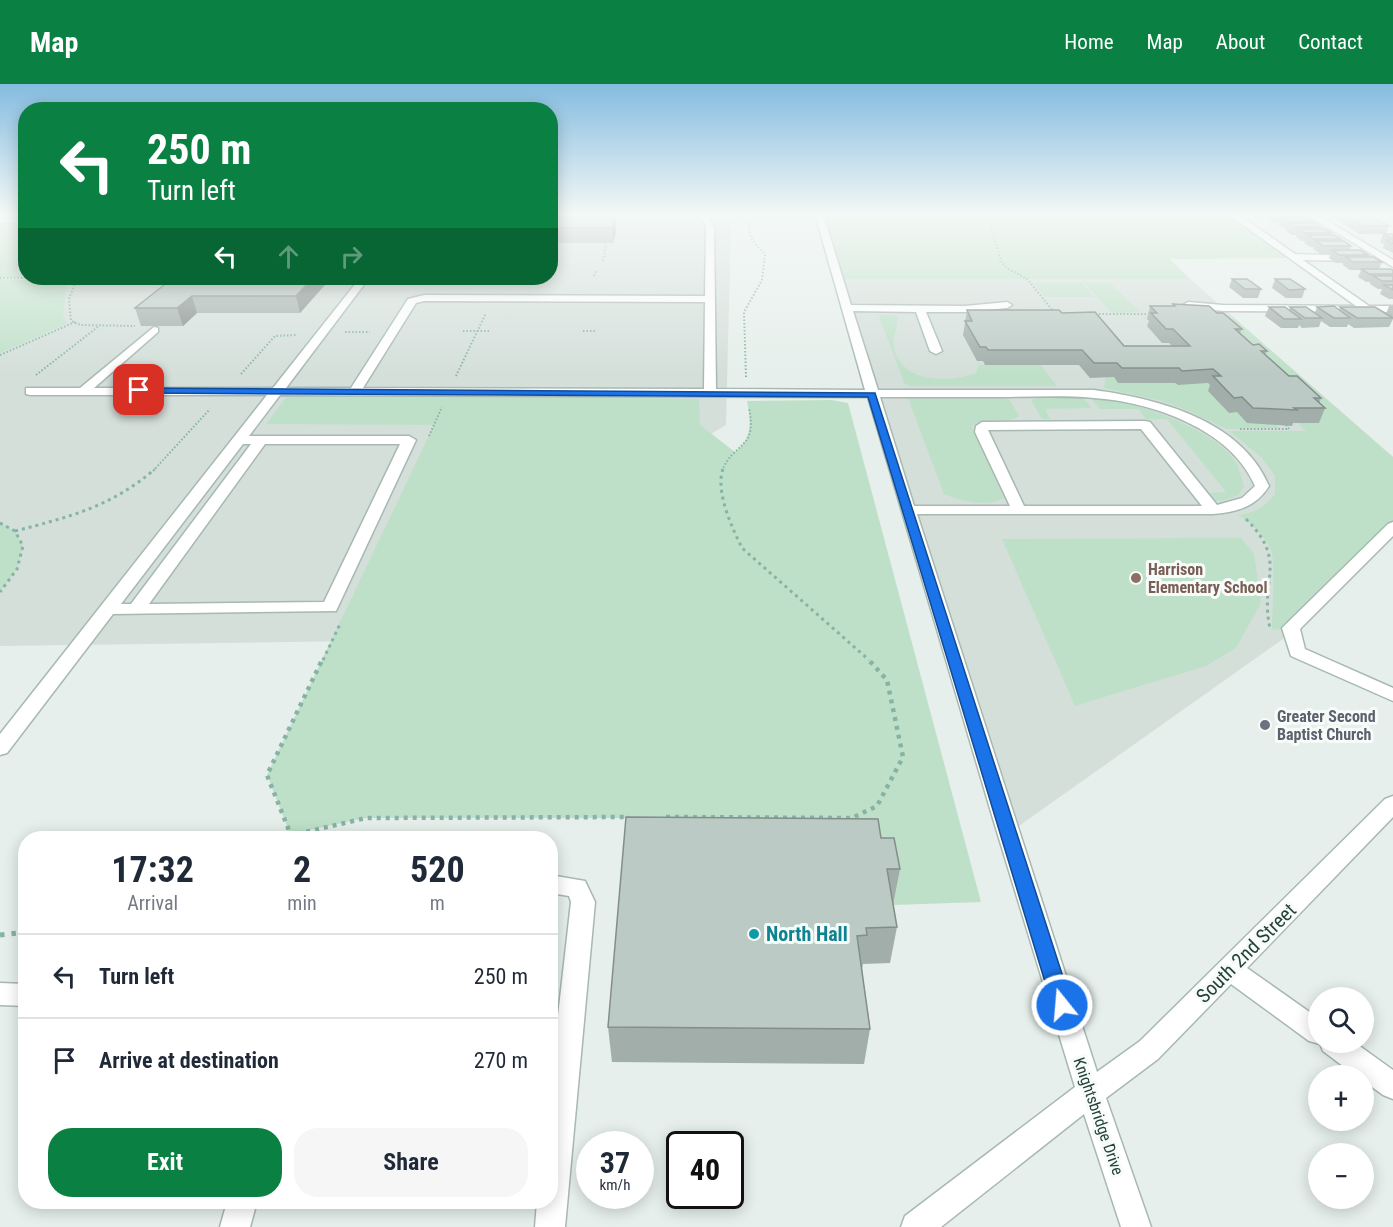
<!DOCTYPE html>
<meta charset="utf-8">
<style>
:root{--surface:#fff;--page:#f6f6f7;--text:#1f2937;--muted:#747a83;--line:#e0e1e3;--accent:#0b8043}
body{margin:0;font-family:"Roboto Condensed",sans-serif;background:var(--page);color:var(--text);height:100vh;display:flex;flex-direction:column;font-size:22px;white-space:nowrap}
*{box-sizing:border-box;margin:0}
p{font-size:20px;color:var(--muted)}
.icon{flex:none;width:33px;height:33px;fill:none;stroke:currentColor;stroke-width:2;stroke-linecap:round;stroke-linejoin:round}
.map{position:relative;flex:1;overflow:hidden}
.sheet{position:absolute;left:18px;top:747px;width:540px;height:378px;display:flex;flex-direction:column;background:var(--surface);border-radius:24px;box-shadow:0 3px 15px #0003}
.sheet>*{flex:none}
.hud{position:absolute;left:18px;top:18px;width:540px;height:183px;border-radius:24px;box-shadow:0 3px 15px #0003;background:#0b8043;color:#fff;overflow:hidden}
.controls{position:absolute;left:1308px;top:903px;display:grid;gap:12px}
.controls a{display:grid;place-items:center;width:66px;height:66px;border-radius:50%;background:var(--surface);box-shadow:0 3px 15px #0003;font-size:30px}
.speed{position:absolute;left:576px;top:1047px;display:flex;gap:12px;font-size:30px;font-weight:700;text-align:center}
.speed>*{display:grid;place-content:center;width:78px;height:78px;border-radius:50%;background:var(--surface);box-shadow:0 3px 15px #0003;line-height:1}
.speed small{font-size:15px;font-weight:400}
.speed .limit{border:3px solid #111;border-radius:9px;background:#fff;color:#111}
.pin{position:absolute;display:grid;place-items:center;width:51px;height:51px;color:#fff;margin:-26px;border-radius:12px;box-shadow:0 3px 9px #0006}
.me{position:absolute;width:66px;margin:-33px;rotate:343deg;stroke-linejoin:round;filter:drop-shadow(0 0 4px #0008)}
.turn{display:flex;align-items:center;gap:21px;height:126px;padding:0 30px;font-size:27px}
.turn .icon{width:78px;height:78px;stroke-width:2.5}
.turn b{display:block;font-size:42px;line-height:51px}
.lanes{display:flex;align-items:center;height:57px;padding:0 30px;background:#0003;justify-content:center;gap:30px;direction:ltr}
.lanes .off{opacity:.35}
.eta{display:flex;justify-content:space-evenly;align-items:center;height:102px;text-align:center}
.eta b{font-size:36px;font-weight:700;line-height:42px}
.primary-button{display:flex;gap:12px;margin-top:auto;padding:12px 30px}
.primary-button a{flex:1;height:69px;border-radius:24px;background:var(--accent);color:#fff;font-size:24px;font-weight:700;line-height:69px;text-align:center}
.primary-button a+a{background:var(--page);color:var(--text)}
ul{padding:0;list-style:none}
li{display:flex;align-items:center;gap:18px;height:84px;padding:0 30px;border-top:2px solid var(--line)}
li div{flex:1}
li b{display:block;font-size:22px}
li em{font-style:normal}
header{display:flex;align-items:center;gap:36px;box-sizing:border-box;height:84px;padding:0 30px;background:var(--accent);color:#fff}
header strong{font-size:28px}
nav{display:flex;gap:33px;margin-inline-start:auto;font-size:21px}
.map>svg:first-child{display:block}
</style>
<header>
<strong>Map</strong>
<nav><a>Home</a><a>Map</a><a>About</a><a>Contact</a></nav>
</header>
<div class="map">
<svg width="1393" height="1143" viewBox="0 0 1393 1143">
<rect width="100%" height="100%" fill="#e6efeb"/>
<!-- built -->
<g fill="#d4dfda">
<polygon points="551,130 723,130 731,136 726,341 362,557 0,562 0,215 30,194 550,194"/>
<polygon points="838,195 1190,195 1393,373 1283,555 1009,749"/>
</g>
<!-- green -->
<g fill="#bfe0c8">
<polygon points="819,130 1227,130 1288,174 1170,175 1190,195 838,195"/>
<polygon points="25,137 26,194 77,194 0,194 0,140"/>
<polygon points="0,195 67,196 63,233 67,239 0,269"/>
<polygon points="1033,199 1082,199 1094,213 1045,213"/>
<polygon points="1084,199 1110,199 1140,228 1112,229"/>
<path d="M882,231h15c2,11 -5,21 -3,32 7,37 56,36 82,26l3,-8h62l16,21h-147l-5,-2 -26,-67z"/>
<path d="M1219,231h11l163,142v70l-102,101 -19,2c0,-19 3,-61 0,-76 -4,-16 -21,-31 -34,-39 19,-3 24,-7 37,-21v-18l-13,-18 -33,-27h77l-8,-8h19l-26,-32z"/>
<polygon points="1106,292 1114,293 1118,299 1175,299 1178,301 1208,299 1237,328 1274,339 1280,344 1226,345 1189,327 1162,317 1104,304"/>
<path d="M290,308l409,7 1,26 35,27c18,-14 16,-30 12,-51l85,-1 16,3 133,499 -87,3 -43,-51v-36h-485l-76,16 -23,-59 167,-350 -168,-1z"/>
<path d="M917,313h82l11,3 9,16c-13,9 -33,0 -47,10l32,72c-17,10 -44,3 -60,-4l-36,-96z"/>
<polygon points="1038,313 1083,313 1091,324 1045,325 1050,335 1042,335 1031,316"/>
<path d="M1090,313c40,2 126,31 147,67 3,7 5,15 7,22l-5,9 -17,6h-6l-9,-8 19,-1 -59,-73h-21l-7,-10h-39z"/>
<polygon points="0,439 15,447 23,462 17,485 0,508"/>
<polygon points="1241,454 1254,470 1261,519 1236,564 1206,582 1075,622 1002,455"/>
</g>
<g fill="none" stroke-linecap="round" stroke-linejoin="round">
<defs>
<g id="minor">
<polygon points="616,130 624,130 623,134 606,139 550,138 550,134 606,135"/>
<path d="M697,130h9l8,13 2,162 149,1 -50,-176h8l28,91 114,1 42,-4 5,3 -5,3 -42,4h-39l16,39 -6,3 -6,-3 -14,-39 -63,-1 25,79h216c65,9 147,30 175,96 -13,21 -32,26 -56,28h-296l180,558 43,-31 245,-242 8,-3v21l-146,151 71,50v24h36l39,28v29l-10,-4 -19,-14v-5h-8l-33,-25 -3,-7 -11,-3 -78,-57 -73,75 -52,39 45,129h-30l-37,-113 -143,113h-40l4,-11 170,-129 -81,-265 -126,-425 -588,-2 -31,41h160l7,4 -80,171 -223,3 -106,139 -7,2v-21l267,-339h-237l-4,-1v-6h54l74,-61 4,1v4l-64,56h179l87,-110h9l-83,110h65l57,-89 16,-4 281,1 1,-69 -3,-7zM424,217l281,1 -1,87 -341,-1 53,-85zM880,313c39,0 79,0 118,0 32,0 65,-2 96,1 58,4 137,31 161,88l-13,12 -25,7 -67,-83 -5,-1 -163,1 -6,4 -1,6 35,74h-96zM1141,345l61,77h-178l-35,-74 -1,-2zM243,360h8l-120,160h-10zM265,360h135l-76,158 -175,2z"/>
<polygon points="1228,130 1238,130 1295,170 1355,172 1355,176 1352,177 1303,176 1369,222 1393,222 1393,228 1223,227 1184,223 1183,221 1188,218 1223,221 1356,222"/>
<polygon points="1306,130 1316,130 1393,176 1393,183"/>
<polygon points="26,132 26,137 0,139 0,135"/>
<polygon points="1393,438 1393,452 1300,545 1305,565 1393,604 1393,617 1291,572 1282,544 1388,440"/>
<polygon points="550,791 585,797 595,818 565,1143 535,1143 537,1118 550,1118 550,1002 571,818 569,812 550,809"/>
<polygon points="0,899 26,900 26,922 0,921"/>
<polygon points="227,1118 257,1118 250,1143 220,1143"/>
</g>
</defs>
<!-- minor casing -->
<use href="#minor" stroke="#a8b8b2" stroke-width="3"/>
<!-- path-far3 -->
<g stroke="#86b3a5" stroke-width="2" stroke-dasharray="1.5 2" stroke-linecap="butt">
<polyline points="987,130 1001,177 1007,184 1027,195 1054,228"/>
<polyline points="603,177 606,159"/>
<polyline points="594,192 596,187"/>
<polyline points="0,194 77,194"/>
<polyline points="77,194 69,215 71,237 81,241 135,242"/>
<polyline points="463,194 522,194"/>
<polyline points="1092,230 1150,230"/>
<polyline points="463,247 491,247"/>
<polyline points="583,247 595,247"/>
<polyline points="345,248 370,248"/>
<polyline points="0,271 75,238"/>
<polyline points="241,290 275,252 296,251"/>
<polyline points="36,291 99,242"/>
<polyline points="456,292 486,229"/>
<path d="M746,293l-2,-65 18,-32 3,-26c-14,-14 -19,-20 -14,-40"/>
<polyline points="1240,345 1289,345 1286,341"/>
<polyline points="429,352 442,323"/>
<polyline points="153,387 210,325"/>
<path d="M722,387c11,-29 36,-21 27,-63"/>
</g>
<!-- path-far2 -->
<g stroke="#86b3a5" stroke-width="3" stroke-dasharray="3 4" stroke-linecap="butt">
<path d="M723,385c-8,22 9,59 19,79l127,112"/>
<path d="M1246,435c43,43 13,60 24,109"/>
<polyline points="0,439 15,447 23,462 17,485 0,508"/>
<path d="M15,447c54,-14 96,-24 140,-62"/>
<polyline points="323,576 341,538"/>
</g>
<!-- path-far1 -->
<g stroke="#86b3a5" stroke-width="4.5" stroke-dasharray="4 5" stroke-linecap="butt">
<polyline points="666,733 852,734 877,722 903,673 887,596 867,574"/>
<polyline points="280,754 366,734 629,733"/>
<polyline points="292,754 267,691 323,574"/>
</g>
<!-- path -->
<polyline stroke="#86b3a5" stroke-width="5" stroke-dasharray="4.5 7" stroke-linecap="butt" points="0,851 26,848"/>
<!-- minor -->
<use href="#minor" fill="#fff" fill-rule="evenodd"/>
</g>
<!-- wall -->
<g fill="#a1aea9">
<polygon points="1262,130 1301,130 1303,131 1302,133 1313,137 1313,139 1321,143 1321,145 1332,149 1331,151 1341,155 1340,157 1351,162 1350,166 1368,171 1367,173 1382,178 1379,185 1393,186 1393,215 1389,215 1380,210 1382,205 1378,205 1370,200 1370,198 1366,198 1358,193 1361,186 1350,186 1343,181 1343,179 1336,179 1329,174 1331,170 1321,170 1313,165 1314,163 1311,163 1304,159 1305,157 1302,157 1296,153 1297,151 1292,151 1286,147 1286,145 1278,141 1279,139 1274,139 1268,135 1269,134"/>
<polygon points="1326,130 1368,130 1389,142 1386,150 1393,150 1393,169 1383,164 1384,160 1380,158 1383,150 1360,150"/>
<polygon points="615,133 616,148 613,159 550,159 550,134"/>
<polygon points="173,194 331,194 300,229 197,229 183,242 141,242 135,224"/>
<polygon points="1232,195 1261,205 1258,214 1243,214 1229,203"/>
<polygon points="1275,195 1305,205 1302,214 1286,214 1272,204"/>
<polygon points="1173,220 1217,229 1242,245 1240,249 1253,261 1267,267 1265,271 1289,292 1321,314 1319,319 1325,324 1319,339 1293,339 1292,342 1247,339 1237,328 1229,329 1208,307 1210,301 1208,299 1178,301 1175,299 1118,299 1114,293 1090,294 1079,281 985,281 983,277 977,277 963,251 967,226 1062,229 1124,262 1172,262 1169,259 1162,259 1147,242 1149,237 1147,235 1150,222 1172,222"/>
<polygon points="1389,222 1393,222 1393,235 1389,243 1354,244 1348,240 1347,243 1330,243 1321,237 1319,243 1302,244 1299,241 1298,244 1281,244 1265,232 1269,223 1289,226 1290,223 1315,229 1317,223 1339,226 1340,223 1386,230"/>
<polygon points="881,754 900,785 893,821 897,843 890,879 863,880 862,885 870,945 864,980 612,978 608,943"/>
</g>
<!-- shaded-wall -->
<g fill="#838d89">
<polygon points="615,133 616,148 613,159 612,144"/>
<polygon points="313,194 331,194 300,229 296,212"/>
<polygon points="192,212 197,229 183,242 177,224"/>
</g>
<!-- building -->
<g fill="#bbcac4" stroke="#838d89" stroke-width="1.5">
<polygon points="1275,130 1301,130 1303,131 1277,131"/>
<polygon points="1342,130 1368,130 1389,142 1363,142"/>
<polygon points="615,133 612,144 550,144 550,134"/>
<polygon points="1281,133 1307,133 1313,137 1287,137"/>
<polygon points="1288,139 1315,139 1321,143 1295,143"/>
<polygon points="1299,145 1325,145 1332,149 1305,149"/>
<polygon points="1383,150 1393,150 1393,154 1391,154"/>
<polygon points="1307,151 1334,151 1341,155 1314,155"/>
<polygon points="1386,156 1393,156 1393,160"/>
<polygon points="1316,157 1344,157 1351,162 1323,162"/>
<polygon points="1332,166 1360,166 1368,171 1339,171"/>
<polygon points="1346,173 1374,173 1382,178 1353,178"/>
<polygon points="1361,185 1390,185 1393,186 1393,190 1369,190"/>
<polygon points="1373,192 1393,192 1393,197 1382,197"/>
<polygon points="173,194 313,194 296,212 192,212 177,224 135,224"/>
<polygon points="1232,195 1247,195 1261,205 1245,205"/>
<polygon points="1275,195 1290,195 1305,205 1289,206"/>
<polygon points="1384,201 1393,201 1393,206"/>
<polygon points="1173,220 1209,222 1217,229 1223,229 1242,245 1235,245 1253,261 1259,260 1267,267 1261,267 1289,292 1297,292 1321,314 1314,314 1325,324 1294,324 1297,326 1253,324 1242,313 1234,314 1213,292 1221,292 1213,285 1182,287 1179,284 1122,284 1117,279 1094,279 1082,266 988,266 986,263 980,263 965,237 972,237 967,226 1059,226 1062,229 1095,228 1124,262 1190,262 1173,245 1166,245 1151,229 1157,229 1150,222 1175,222"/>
<polygon points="1334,222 1350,234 1334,234 1317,223"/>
<polygon points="1269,223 1285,223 1301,235 1284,235"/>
<polygon points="1290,223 1306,223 1322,234 1305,234"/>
<polygon points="1340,223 1375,223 1393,234 1357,234"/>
<polygon points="626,733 878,735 881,754 894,754 900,785 887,785 897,843 866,844 867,851 857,852 870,945 608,943"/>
</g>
<!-- sky -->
<linearGradient id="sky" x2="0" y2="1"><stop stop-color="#84bce0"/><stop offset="0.45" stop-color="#f4f8f6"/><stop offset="1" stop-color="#f4f8f6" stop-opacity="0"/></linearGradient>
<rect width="1393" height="290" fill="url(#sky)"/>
<!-- route -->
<polygon fill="#1a73e8" stroke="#114b97" stroke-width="1.5" points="136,304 875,309 1072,921 1069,927 1062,929 1055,927 1052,921 868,313 139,309 136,308"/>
<!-- markers -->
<circle fill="#8d6e63" stroke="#f7fbf9" stroke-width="2" cx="1136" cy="494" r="6"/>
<circle fill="#6b7280" stroke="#f7fbf9" stroke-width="2" cx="1265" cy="641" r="6"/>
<circle fill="#0f9aa8" stroke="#f7fbf9" stroke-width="2" cx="754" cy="850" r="6"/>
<g text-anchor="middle" stroke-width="6" stroke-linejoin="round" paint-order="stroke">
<!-- education labels -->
<g font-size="16" font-weight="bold" fill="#785e54" stroke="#f7fbf9" text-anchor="start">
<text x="1148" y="491">Harrison<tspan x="1148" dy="18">Elementary School</tspan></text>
</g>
<!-- worship labels -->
<g font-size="16" font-weight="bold" fill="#5b616d" stroke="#f7fbf9" text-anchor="start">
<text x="1277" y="638">Greater Second<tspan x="1277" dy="18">Baptist Church</tspan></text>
</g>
<!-- street labels -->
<g font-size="16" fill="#24423a" stroke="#f7fbf9">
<text transform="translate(1099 1032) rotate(71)" y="6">Knightsbridge Drive</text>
</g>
<!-- near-culture labels -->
<g font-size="20" font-weight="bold" fill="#0d838f" stroke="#f7fbf9" text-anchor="start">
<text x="766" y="857">North Hall</text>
</g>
<!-- near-street labels -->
<g font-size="20" fill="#24423a" stroke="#f7fbf9">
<text transform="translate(1246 869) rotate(-45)" y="7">South 2nd Street</text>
</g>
</g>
</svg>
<div class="controls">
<a><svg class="icon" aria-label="search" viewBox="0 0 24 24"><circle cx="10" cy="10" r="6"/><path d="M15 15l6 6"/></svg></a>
<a>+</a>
<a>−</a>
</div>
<div class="speed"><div>37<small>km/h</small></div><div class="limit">40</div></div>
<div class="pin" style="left:139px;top:306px;background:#d93025"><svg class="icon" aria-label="arrive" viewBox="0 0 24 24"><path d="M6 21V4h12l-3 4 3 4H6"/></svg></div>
<svg class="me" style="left:1062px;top:921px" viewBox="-20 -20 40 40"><circle r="17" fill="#1a73e8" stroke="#fff" stroke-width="3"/><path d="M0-11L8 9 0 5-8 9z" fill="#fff"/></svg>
<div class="hud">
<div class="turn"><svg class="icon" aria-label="left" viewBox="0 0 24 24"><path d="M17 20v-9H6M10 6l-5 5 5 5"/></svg><div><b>250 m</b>Turn left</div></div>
<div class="lanes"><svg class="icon" aria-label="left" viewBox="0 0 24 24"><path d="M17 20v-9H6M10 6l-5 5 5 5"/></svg><svg class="icon off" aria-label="ahead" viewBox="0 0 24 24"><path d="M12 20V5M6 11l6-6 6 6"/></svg><svg class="icon off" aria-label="right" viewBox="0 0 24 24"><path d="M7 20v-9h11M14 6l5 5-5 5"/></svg></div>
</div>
<section class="sheet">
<div class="eta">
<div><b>17:32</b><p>Arrival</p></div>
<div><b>2</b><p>min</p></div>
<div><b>520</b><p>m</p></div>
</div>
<ul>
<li><svg class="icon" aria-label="left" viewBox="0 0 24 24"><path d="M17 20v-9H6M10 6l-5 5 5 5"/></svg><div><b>Turn left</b></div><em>250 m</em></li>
<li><svg class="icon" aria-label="arrive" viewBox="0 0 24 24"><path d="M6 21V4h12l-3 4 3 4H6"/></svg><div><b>Arrive at destination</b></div><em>270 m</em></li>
</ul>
<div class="primary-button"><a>Exit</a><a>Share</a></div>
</section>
</div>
